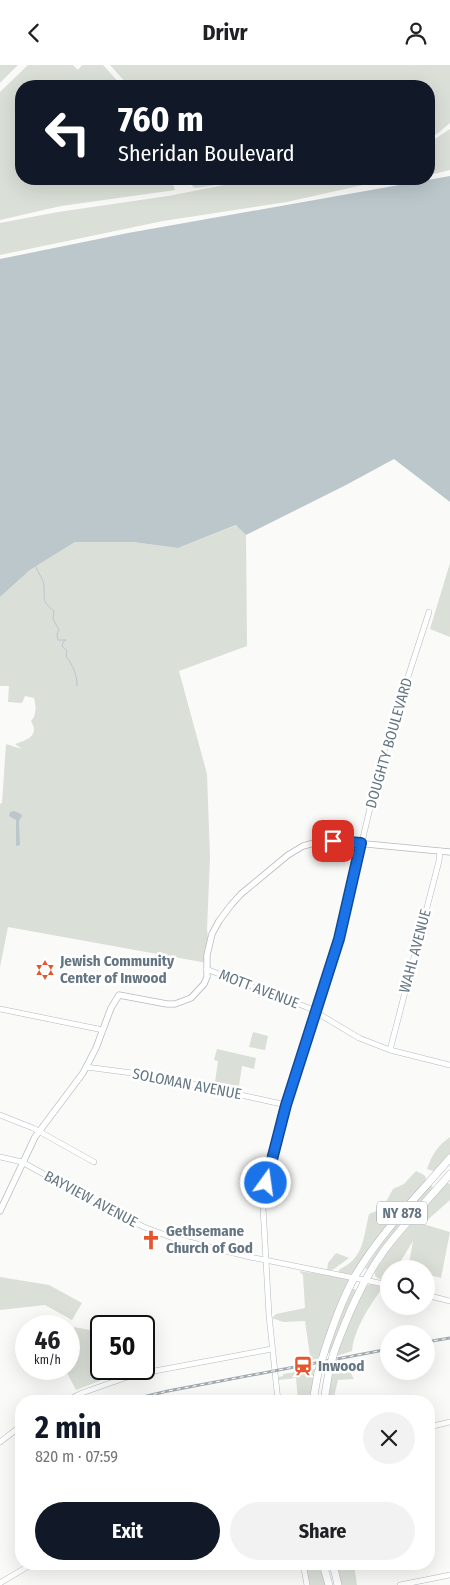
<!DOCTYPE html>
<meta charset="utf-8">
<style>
:root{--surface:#fff;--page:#f2f2f2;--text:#202124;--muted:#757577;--accent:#111827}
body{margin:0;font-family:"Fira Sans Condensed",sans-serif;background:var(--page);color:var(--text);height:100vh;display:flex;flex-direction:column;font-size:19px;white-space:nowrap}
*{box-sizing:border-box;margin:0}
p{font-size:16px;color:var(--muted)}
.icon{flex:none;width:28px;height:28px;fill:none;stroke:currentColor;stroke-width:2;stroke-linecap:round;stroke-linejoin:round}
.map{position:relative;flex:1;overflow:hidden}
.panel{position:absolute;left:15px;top:1330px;width:420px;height:175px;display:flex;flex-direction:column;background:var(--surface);border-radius:20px;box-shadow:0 5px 20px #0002}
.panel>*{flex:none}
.guide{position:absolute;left:15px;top:15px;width:420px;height:105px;border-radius:20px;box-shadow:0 5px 20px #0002;background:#111827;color:#fff;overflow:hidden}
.controls{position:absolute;left:380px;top:1195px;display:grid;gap:10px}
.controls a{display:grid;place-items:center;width:55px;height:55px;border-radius:50%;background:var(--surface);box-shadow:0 5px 20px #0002;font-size:25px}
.speed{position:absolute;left:15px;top:1250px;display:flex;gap:10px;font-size:25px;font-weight:700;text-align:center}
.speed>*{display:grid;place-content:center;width:65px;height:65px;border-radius:50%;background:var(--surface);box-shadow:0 5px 20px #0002;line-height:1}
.speed small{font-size:12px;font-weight:400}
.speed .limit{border:2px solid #111;border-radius:8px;background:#fff;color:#111}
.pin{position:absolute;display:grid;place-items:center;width:42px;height:42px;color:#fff;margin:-21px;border-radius:10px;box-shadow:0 2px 8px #0006}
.me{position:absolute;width:55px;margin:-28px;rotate:14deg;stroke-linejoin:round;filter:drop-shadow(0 0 4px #0008)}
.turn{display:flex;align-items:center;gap:18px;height:105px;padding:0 20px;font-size:22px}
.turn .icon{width:65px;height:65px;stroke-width:2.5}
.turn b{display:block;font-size:35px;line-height:42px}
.round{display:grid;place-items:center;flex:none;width:52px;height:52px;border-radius:26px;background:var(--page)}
.headline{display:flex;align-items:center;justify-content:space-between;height:85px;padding:0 20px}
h1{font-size:30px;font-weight:700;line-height:38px;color:var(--accent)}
.primary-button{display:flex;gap:10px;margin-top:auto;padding:10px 20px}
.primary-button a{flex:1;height:58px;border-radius:30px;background:var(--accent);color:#fff;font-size:20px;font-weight:700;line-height:58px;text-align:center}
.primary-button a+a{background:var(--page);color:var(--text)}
header{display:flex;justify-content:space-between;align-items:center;height:65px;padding:0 20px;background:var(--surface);font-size:22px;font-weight:700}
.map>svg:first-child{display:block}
</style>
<header><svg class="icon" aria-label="back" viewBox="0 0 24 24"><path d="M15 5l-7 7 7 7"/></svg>Drivr<svg class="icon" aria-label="person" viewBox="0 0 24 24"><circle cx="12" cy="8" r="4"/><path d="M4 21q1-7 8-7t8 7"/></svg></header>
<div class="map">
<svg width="450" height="1520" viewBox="0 0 450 1520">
<rect width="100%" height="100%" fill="#fafaf8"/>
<!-- green -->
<g fill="#dadfd7">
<polygon points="0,0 18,0 0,18"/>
<polygon points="28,0 73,0 78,5 82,0 103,0 122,21 21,21 21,114 171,114 175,125 61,141 0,155 0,27"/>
<polygon points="110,0 450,0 450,58 438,68 429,74 429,21 126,21 128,20"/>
<polygon points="450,64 450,105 429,110 429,78"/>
<polygon points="189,114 389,114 287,137 163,156 0,190 0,158 58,147 168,131 250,115 196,123 193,122"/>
<path d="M237,460l9,10 1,111 -68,25 28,103 3,83 -3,72 2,17 -2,17 -199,-36 -8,40v-163l2,-1 4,-59 16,5 -7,-5c12,-4 25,-8 16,-23 6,-6 5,-15 3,-23l-9,-2 -3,7 -14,-1 1,-16h-9v-89l30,-27 45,-28h57l46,6z"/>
<polygon points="450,498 450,572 430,564"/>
<polygon points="253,967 268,971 265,985 249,982"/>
<polygon points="217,984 256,993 254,1004 242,1001 239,1021 215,1017 218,996 214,995"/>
<path d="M450,1072v17l-14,15 -3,2 -6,-2c5,-14 10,-23 23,-32z"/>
<path d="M416,1106l8,4 2,3 -2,6 -70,89c-4,2 -12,1 -16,-2 4,-4 9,-5 13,-9 13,-11 14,-32 18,-48l7,-3 11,-11 6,-11 11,-5z"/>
<polygon points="447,1118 450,1119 450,1135 423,1159 450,1167 441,1213 426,1209 426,1204 408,1204 413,1176 396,1204 389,1204 389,1214 387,1216 381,1215 375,1211 375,1206 392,1181"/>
<polygon points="430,1120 433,1122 369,1205 365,1203 390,1165"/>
<polygon points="336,1188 349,1193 334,1204 327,1206 328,1198"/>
<polygon points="299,1206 341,1212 350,1215 323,1289 319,1290 318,1294 309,1295 307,1293 310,1291 305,1256 283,1257 272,1253 276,1249 305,1243 303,1210"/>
<polygon points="0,1212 49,1220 82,1238 72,1255 45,1240 0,1245"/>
<path d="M370,1219l13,3c-13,18 -29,42 -31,64l-15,5c3,-17 18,-66 33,-72z"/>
<polygon points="351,1223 356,1225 333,1287 324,1289"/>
<polygon points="74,1262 101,1267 101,1304 125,1304 125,1306 76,1325 65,1304 69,1304 69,1274 72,1277 76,1277"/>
<polygon points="345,1298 354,1314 338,1315 333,1336 326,1336 331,1305 337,1299"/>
<polygon points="315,1304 312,1336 298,1336 296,1313 279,1315 279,1312 283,1311 283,1309"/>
<polygon points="304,1499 322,1499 328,1520 307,1520"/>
<polygon points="333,1499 354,1499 357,1520 339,1520"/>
</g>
<!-- water -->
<g fill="#bbc7cb">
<polygon points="450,111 450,437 394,394 346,420 246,470 236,460 178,483 132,477 75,477 30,505 0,532 0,194 128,168"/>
<polygon points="14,746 21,749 22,751 19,756 20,780 16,781 16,755 9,751 10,747"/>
</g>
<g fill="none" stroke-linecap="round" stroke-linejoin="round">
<!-- stream -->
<path stroke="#bbc7cb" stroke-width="1" d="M36,502c2,6 8,13 8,19 1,13 -3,15 10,25l-1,8 6,11 -2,4 1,6h8l-3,2 -1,4 5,5 -1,5c7,10 11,18 11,30"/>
<defs>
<g id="secondary">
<polyline points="206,904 309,943 359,973 390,985 450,1000"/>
<polyline points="0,944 103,965"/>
<polyline points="390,985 439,796 440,786"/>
<polyline points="86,1002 155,1011 286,1040"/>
<polyline points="0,1050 33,1063 94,1097"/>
<polyline points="0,1092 22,1097 109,1145 144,1162 173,1173 250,1192 389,1220"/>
<polyline points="426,1230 450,1236"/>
<polyline points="66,1336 82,1328 133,1310 272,1284"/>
<polyline points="278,1336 269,1250 263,1142 266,1118 286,1040 341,866 382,692 429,547"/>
<polyline points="429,1362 450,1357"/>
<polyline points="0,1377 21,1361"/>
<polyline points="303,1499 307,1520"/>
<polyline points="0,1518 32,1499"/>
<polyline points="400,1520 450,1510"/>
</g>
<polyline id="primary" points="0,1146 35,1072 83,1008 96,983 111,943 119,930 167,939 175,939 191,933 204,919 207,912 207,890 212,869 219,856 231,840 241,829 288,790 303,781 322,776 335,776 450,787"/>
<g id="highway">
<path d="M334,1287c13,-35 27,-69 49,-100 20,-27 45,-52 67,-78"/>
<path d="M324,1288c8,-25 17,-51 30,-75 25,-44 63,-81 96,-120"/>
<polyline points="313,1336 318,1308"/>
<polyline points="324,1336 329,1306"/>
<polyline points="323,1499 329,1520"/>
<polyline points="333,1499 338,1520"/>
</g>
</defs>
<!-- secondary casing -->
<use href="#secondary" stroke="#b3babf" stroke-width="6"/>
<!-- primary casing -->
<use href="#primary" stroke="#b5babe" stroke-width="7"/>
<!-- highway casing -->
<use href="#highway" stroke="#b4b9bd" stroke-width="8"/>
<!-- secondary -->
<use href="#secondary" stroke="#fff" stroke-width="5"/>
<!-- primary -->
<use href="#primary" stroke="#fff" stroke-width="5.5"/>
<!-- highway -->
<use href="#highway" stroke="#fff" stroke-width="7"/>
<defs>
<g id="rail">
<polyline points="426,1277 450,1273"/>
<polyline points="130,1335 168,1326 389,1284"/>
</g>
</defs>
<!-- rail casing -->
<use href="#rail" stroke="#a2aab0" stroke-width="3"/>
<!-- rail -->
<use href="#rail" stroke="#fff" stroke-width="1" stroke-dasharray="4" stroke-linecap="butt"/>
<defs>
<g id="highway-bridge">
<polyline points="329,1306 334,1287"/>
<polyline points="318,1308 324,1288"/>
</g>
</defs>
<!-- highway-bridge casing -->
<use href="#highway-bridge" stroke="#b4b9bd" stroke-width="8" stroke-linecap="butt"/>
<!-- highway-bridge -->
<use href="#highway-bridge" stroke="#fff" stroke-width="7"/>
</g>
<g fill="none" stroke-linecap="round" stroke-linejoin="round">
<defs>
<polyline id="route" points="266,1118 286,1040 339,874 361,778 333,776"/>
</defs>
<!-- route casing -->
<use href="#route" stroke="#114b97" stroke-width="12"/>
<!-- route -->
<use href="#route" stroke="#1a73e8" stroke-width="9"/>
</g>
<!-- icons -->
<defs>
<symbol id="synagogue-bare" viewBox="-9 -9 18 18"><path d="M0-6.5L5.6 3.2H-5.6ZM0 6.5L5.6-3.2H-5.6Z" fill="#e4572e" stroke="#fff" stroke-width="2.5" paint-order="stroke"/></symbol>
<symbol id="church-bare" viewBox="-9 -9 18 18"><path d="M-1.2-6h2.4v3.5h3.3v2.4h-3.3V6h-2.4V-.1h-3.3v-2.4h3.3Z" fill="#e4572e" stroke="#fff" stroke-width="2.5" paint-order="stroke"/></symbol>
<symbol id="station-bare" viewBox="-9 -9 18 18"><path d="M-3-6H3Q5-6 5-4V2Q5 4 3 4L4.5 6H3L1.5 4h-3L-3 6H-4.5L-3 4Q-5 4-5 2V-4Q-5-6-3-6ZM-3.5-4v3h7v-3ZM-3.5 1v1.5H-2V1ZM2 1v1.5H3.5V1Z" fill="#e4572e" stroke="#fff" stroke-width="2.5" paint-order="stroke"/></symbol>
</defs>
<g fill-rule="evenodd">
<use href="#synagogue-bare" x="31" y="891" width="28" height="28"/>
<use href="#church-bare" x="137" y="1161" width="28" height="28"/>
<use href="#station-bare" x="289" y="1287" width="28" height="28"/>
</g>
<g text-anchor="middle" stroke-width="5" stroke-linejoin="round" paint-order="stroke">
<!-- shield labels -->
<rect fill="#fff" stroke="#939fa8" stroke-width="1" x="377" y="1136.5" width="50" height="23" rx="4"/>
<g font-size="14" font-weight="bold" fill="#657683">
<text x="402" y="1153">NY 878</text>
</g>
<!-- street labels -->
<g font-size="15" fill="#657683" stroke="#fff">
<text transform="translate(389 678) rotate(-74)" y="5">DOUGHTY BOULEVARD</text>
<text transform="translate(415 886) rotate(-75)" y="5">WAHL AVENUE</text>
<text transform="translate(259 924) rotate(21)" y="5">MOTT AVENUE</text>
<text transform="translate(187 1019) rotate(11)" y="5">SOLOMAN AVENUE</text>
<text transform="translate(91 1134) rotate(28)" y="5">BAYVIEW AVENUE</text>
</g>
<!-- poi labels -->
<g font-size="15" font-weight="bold" fill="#657683" stroke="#fff" text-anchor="start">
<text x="60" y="901">Jewish Community<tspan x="60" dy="17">Center of Inwood</tspan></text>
<text x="166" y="1171">Gethsemane<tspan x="166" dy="17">Church of God</tspan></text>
<text x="318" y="1306">Inwood</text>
</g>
</g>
</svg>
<div class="controls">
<a><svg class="icon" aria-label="search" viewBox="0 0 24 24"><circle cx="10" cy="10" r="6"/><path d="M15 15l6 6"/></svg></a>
<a><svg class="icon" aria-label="layers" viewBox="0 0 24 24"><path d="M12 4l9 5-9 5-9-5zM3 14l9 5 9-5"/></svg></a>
</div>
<div class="speed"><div>46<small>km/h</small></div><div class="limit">50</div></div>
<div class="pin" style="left:333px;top:776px;background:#d93025"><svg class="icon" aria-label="arrive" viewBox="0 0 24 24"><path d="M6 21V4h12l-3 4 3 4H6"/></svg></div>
<svg class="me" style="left:266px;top:1118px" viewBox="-20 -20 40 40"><circle r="17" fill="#1a73e8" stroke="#fff" stroke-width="3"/><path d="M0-11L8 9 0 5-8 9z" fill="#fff"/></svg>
<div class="guide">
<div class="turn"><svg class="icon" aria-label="left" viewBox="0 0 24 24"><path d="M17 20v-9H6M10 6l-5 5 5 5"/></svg><div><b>760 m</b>Sheridan Boulevard</div></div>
</div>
<section class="panel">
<div class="headline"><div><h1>2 min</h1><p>820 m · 07:59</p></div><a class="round"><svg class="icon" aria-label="close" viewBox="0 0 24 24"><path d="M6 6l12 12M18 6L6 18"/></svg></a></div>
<div class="primary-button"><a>Exit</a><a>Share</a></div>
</section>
</div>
